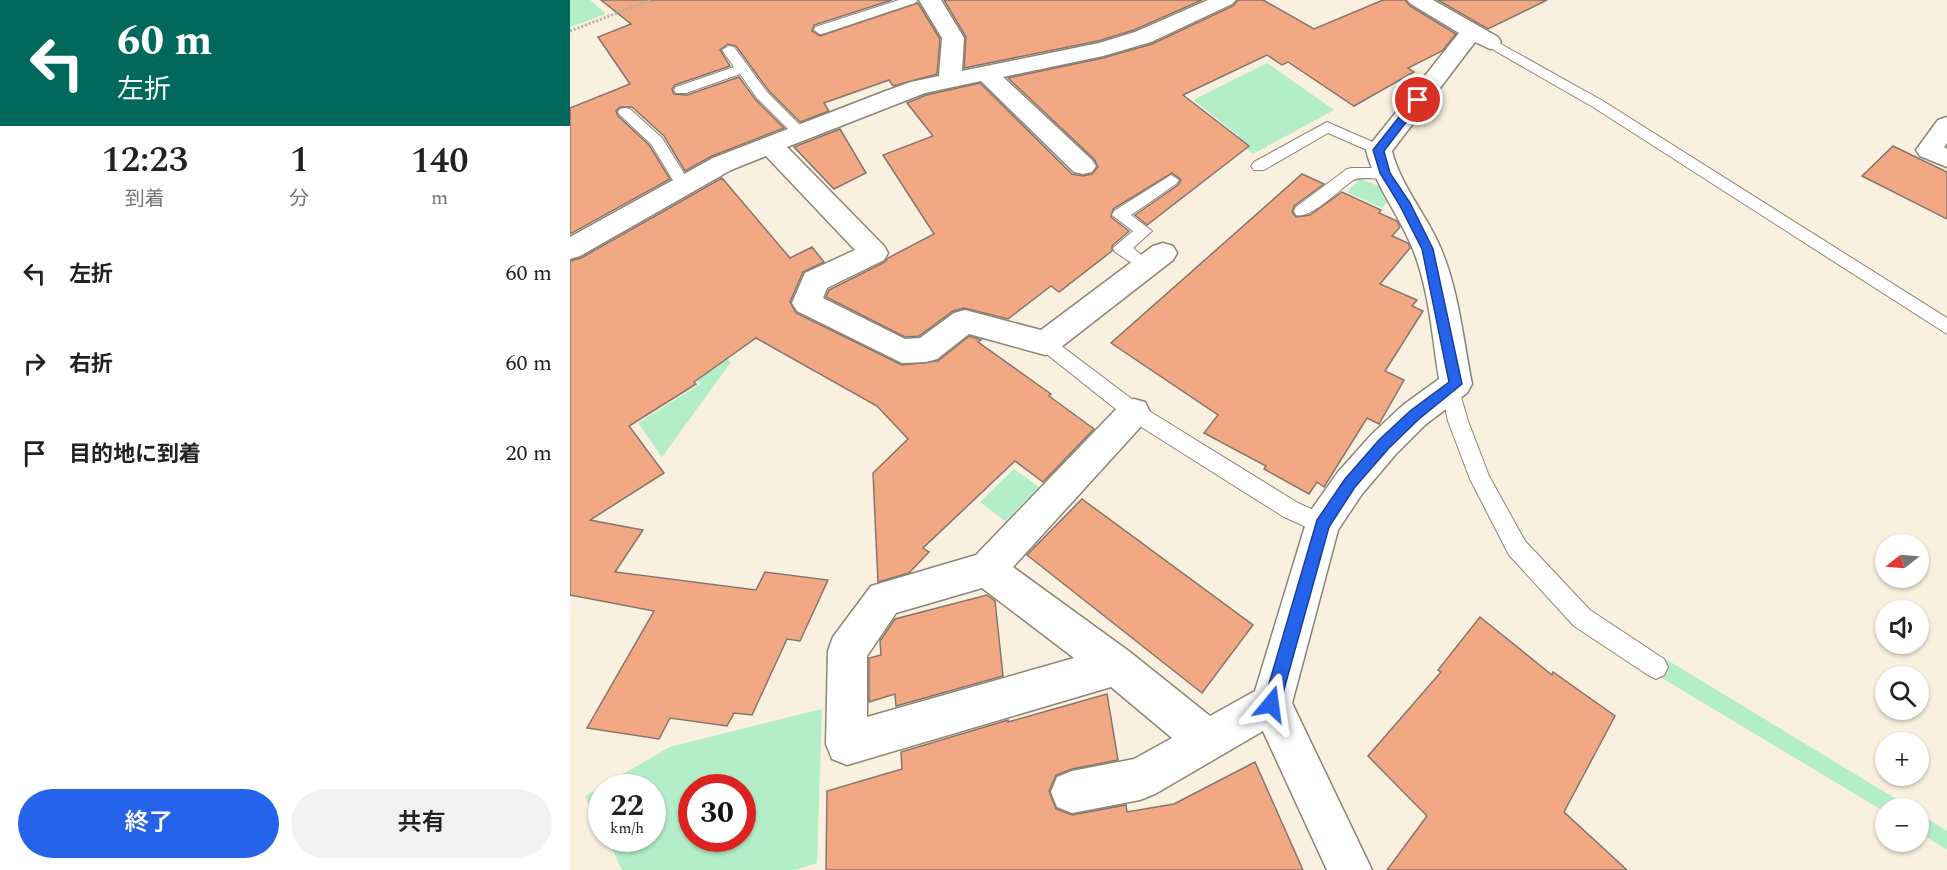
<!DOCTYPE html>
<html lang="ja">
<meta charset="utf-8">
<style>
:root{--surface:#fff;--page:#f2f2f2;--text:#222;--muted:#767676;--accent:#2563eb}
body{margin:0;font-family:Spectral,"Noto Sans JP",serif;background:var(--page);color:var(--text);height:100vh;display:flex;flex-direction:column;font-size:22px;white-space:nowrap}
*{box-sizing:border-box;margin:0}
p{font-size:20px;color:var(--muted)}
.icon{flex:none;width:33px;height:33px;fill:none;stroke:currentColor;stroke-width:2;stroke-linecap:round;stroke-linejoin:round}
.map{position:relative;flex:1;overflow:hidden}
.side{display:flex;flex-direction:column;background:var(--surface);width:570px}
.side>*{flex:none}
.hud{background:#00695c;color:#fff;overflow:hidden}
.needle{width:39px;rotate:253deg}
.controls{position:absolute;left:1305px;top:534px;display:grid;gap:12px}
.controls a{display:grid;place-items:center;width:54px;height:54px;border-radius:50%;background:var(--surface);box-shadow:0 2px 4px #0004;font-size:30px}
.speed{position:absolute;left:18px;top:774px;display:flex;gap:12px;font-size:30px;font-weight:700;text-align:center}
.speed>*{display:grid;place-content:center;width:78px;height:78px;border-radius:50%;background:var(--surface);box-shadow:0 2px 4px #0004;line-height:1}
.speed small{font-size:15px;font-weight:400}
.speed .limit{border:9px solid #d22;background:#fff;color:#111}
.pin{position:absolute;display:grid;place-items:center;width:51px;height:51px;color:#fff;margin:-26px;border:3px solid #fff;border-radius:50%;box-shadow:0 2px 6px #0007}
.me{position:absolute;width:66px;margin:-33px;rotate:16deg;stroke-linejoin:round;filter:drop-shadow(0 0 4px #0008)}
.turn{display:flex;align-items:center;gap:21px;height:126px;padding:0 18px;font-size:27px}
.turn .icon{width:78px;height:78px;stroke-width:2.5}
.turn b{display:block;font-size:42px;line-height:51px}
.eta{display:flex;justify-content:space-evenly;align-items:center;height:102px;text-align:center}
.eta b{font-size:36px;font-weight:600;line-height:42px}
.button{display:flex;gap:12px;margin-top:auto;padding:12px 18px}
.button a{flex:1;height:69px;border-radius:36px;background:var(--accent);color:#fff;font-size:24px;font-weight:600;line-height:69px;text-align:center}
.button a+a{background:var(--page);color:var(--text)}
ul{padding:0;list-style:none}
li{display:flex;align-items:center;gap:18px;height:90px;padding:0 18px}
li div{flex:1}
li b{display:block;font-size:22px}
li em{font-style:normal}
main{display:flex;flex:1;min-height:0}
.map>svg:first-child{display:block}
</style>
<main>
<section class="side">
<div class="hud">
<div class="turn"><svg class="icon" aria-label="left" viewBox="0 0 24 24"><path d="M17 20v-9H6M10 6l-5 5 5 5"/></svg><div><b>60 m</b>左折</div></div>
</div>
<div class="eta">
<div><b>12:23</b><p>到着</p></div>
<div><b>1</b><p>分</p></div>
<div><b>140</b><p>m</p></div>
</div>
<ul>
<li><svg class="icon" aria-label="left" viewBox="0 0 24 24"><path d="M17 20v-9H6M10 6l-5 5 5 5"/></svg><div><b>左折</b></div><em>60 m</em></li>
<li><svg class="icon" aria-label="right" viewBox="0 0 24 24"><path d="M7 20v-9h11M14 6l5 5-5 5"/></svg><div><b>右折</b></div><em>60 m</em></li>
<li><svg class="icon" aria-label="arrive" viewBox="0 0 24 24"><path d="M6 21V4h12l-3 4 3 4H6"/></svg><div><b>目的地に到着</b></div><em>20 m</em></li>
</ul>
<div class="button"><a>終了</a><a>共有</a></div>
</section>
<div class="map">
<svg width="1377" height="870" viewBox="0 0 1377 870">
<rect width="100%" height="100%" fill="#f9f0df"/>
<!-- green -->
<g fill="#b4eec9" fill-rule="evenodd">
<polygon points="0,0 20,0 36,14 0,27"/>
<polygon points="697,63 764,110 683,154 665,139 669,136 623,100"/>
<polygon points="790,179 814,188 821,198 812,208 777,192"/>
<polygon points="117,324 161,362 92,457 68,423 130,384 94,339"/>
<polygon points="444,469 469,487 435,521 410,502"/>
<polygon points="1094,658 1341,808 1316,808 1315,812 1087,675"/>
<path d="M252,709l-5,154 -22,7h-173l-15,-31 45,-1v-50h-50l-1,40 -16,-32 85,-49zM122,788h50v50h-50z"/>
<polygon points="1349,813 1377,831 1377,850 1349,832"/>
</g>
<!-- building -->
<g fill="#f2a983" stroke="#86756d" stroke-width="1.5">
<polygon points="31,0 322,0 244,25 242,31 250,36 348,3 370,39 367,74 323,86 319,80 254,103 259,111 230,122 199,91 166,46 158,44 150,50 160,66 105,85 102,89 104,94 117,95 169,77 185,99 214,128 142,156 115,171 94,136 62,107 50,107 46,111 48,116 79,145 100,179 0,234 0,108 60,84 28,37 61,24"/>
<polygon points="374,0 632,0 564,30 528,41 394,68 396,37"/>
<polygon points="668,0 693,0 744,29 813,0 835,0 840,6 886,34 872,51 838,68 844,72 784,106 718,62 712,65 697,55 613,95 679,146 577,225 565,215 608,185 611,180 602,173 543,209 541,217 559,231 542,246 542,251 489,292 481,286 438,319 394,308 383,311 349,336 335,337 256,297 259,290 315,262 318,258 364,234 313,155 363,136 337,103 356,95 410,83 502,174 513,176 522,174 528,167 524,159 438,78 533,58 582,44 663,6"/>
<polygon points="868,0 977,0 918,29"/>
<polygon points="270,129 296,173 264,189 224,147"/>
<polygon points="1323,146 1377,172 1377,219 1292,176"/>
<polygon points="732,174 754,184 724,206 722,212 726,217 740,215 772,192 811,210 809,213 827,221 830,227 822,236 838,243 840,248 810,284 847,300 842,306 853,311 815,371 834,380 809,424 797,418 754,487 747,482 739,494 694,469 696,466 634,433 648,415 541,343"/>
<polygon points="152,178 220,258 242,247 254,262 233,272 220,302 226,313 332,365 368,361 399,336 411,340 408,342 481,394 479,396 524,429 473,482 445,461 353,548 359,552 339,573 308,582 303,473 338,439 307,406 186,338 124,382 126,384 59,426 94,473 20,520 73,530 45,572 186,590 195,572 258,580 230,641 217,639 182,715 164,713 157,726 100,718 89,739 17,728 84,611 0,595 0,261 11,258"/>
<polygon points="512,499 683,625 632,693 457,555"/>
<polygon points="417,595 425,601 433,676 326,706 325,694 299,702 299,658 311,655 310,641 325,619"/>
<polygon points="910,617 982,675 983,672 1045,716 994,812 1057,870 817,870 857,816 798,756 871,672 868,670"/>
<polygon points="537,694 548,760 502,769 486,775 479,791 486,809 502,815 556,805 557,812 604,804 685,762 733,870 256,870 257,791 332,769 331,752 438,720 438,722"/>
</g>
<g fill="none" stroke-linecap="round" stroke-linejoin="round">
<defs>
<g id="lane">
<polygon points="329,0 347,0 345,3 255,33 250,34 244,30 245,27"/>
<polygon points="920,38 1033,101 1377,318 1377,334 1023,107 915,45 913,42"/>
<polygon points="159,46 164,47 197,92 234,129 236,132 234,135 224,135 187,98 170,74 116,93 106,93 104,90 106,87 164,67 152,50"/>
<polygon points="55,108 60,109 92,138 122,186 119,190 109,190 81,144 50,115 48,112 50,109"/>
<polygon points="757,122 814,147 816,150 809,155 804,153 758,133 694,170 684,170 681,166 684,162"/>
<path d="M782,168h33l8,5c-9,12 -30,0 -41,8 -13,9 -41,38 -56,34l-2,-4 2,-4 51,-38z"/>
<polygon points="601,175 609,180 606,184 561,215 582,231 563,248 584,266 582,270 576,272 545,252 543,248 563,231 542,215 544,211"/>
<polygon points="475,336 481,338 571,406 728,503 759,517 762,524 759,531 752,534 714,517 557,418 469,348 466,343 469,338"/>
<polygon points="880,380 887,383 898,421 919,476 955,541 1020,610 1094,659 1098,667 1094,675 1086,679 1078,675 1004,626 939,555 900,479 878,421 871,388 873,383"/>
</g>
<g id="street">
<polygon points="349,0 371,0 394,38 392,71 529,43 565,32 638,0 666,0 662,4 581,42 533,56 433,77 522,160 526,166 522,172 513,174 504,172 411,81 355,93 217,147 314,246 318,253 314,260 257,288 253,298 335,339 350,338 384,313 395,310 471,330 583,246 593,243 603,246 607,253 603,260 486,351 475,355 399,334 367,359 356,362 332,363 227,311 222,303 235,273 285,250 196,156 161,170 10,256 0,259 0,237 143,158 313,92 341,82 369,76 372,38"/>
<path d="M837,0h26l65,37 3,5 -3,5 -8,2 -15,-7 -83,109c9,36 35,64 49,98 18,43 22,90 31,135l-5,9 -42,32 -29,29 -34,40 -24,36 -46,173 80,167h-45l-64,-139 -108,63 -15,6 -68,13 -15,-6 -6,-15 6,-15 15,-6 62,-12 38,-21 -61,-51 -264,78 -15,-6 -6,-15 2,-93 5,-14 38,-51 105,-31 147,-153 11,-3 11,3 5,10 -5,10 -132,145 117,85 80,64 45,-25 54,-178 29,-41 34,-38 31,-29 36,-26c-7,-44 -10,-91 -27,-132 -14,-34 -37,-61 -46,-97l93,-117 -48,-29zM412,588l92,70 -207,59v-61l29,-43z"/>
<polygon points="1377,117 1377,143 1374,147 1377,149 1377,167 1350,156 1346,150 1368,120"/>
</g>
</defs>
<!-- lane casing -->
<use href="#lane" stroke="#8d8575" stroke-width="2"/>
<!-- street casing -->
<use href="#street" stroke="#8d8575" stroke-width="3"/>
<!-- path -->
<polyline stroke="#b6afa1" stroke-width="3" stroke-dasharray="2 2" stroke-linecap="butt" points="0,31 81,0"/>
<!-- lane -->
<use href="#lane" fill="#fff" fill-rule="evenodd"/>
<!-- street -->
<use href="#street" fill="#fff" fill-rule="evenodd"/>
</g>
<!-- route -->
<polygon fill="#2563eb" stroke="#184099" stroke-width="1.5" points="845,97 853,100 814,151 820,173 840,203 863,249 892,384 849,419 819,448 785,487 759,527 710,704 707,710 701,712 695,710 693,704 747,520 775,479 809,440 840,411 879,382 852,249 829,204 810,173 803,150"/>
</svg>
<div class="controls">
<a><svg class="needle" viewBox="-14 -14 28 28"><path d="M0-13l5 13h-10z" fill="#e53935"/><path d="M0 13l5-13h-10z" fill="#767676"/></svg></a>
<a><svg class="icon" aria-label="sound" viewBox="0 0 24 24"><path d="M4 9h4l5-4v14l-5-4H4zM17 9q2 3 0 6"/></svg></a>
<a><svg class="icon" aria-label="search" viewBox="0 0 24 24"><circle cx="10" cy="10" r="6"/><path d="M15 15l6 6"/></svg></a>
<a>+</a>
<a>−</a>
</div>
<div class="speed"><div>22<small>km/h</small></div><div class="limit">30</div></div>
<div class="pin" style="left:848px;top:100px;background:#d93025"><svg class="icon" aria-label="arrive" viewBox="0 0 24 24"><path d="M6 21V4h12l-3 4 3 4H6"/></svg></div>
<svg class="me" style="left:701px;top:704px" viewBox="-20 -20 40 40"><path d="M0-17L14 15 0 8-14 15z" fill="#2563eb" stroke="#fff" stroke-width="4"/></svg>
</div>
</main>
